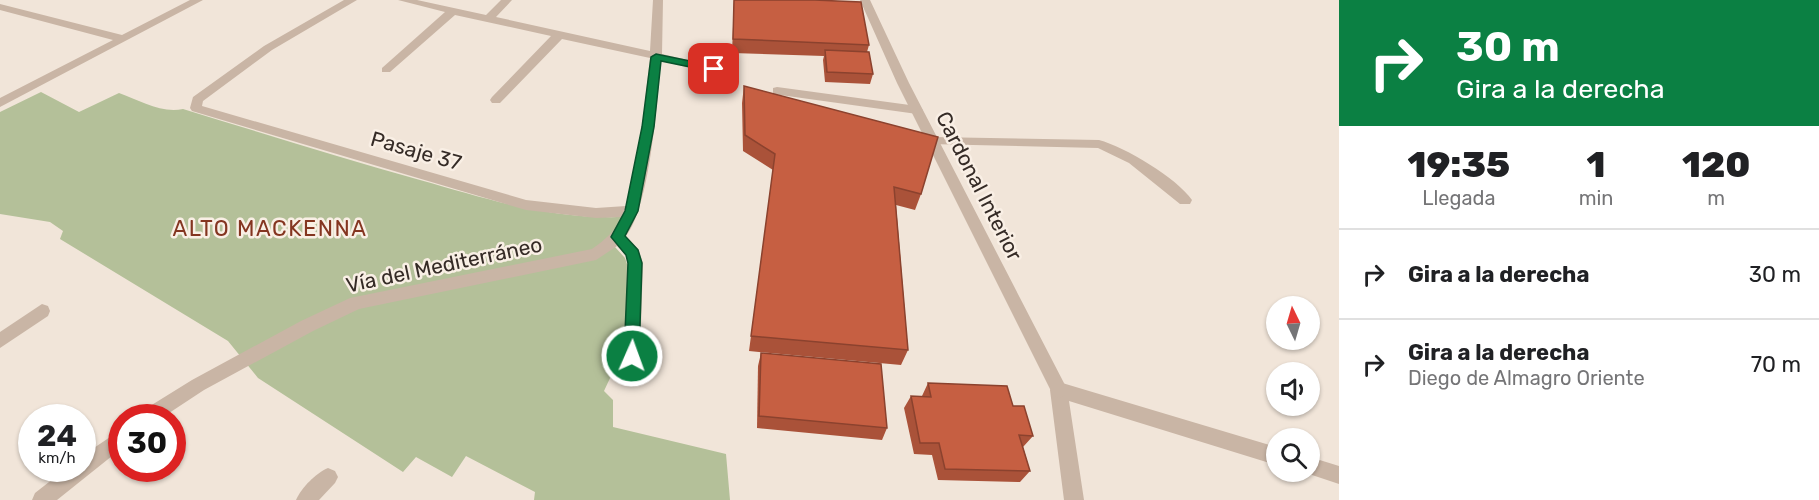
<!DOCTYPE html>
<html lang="es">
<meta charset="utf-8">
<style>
:root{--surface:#fff;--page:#f6f6f6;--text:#202124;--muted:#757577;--line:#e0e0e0}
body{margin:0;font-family:Rubik,sans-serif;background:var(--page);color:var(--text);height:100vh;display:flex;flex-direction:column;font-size:22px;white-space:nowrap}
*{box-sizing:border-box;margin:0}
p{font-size:20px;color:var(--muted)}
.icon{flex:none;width:33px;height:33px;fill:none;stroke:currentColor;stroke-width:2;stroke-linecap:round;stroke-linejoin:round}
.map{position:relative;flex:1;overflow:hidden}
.sheet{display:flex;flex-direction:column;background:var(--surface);width:480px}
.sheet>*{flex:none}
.banner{background:#0b8043;color:#fff;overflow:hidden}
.needle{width:39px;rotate:355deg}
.fabs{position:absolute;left:1266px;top:296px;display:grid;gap:12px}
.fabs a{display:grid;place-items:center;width:54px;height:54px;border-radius:50%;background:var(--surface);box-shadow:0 2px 4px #0004;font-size:30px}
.speed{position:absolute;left:18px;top:404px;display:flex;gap:12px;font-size:30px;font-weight:700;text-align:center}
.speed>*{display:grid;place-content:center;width:78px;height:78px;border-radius:50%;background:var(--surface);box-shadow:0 2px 4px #0004;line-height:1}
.speed small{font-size:15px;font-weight:400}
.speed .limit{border:9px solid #d22;background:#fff;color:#111}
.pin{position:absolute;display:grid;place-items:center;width:51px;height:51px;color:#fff;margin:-26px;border-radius:12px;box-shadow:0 3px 9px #0006}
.me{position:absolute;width:66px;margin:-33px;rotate:2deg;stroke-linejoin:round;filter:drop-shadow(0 0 4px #0008)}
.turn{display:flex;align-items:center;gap:21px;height:126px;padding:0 18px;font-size:27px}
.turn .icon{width:78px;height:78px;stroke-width:2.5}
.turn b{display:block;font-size:42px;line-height:51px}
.eta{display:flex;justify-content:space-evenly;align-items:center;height:102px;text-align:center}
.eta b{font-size:36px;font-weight:800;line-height:42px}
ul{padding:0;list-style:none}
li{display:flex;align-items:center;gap:18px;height:90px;padding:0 18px;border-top:2px solid var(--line)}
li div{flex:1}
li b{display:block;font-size:22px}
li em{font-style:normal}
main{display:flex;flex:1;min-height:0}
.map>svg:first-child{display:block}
</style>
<main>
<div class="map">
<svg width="1339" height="500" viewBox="0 0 1339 500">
<rect width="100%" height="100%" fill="#f1e5d9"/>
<!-- green -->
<path fill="#b4c099" d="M41,92l38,20 40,-19c20,7 43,21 64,16 79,24 158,49 237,71 71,20 128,39 202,37l-5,10 -2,20 10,11 4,12 -4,93h-8l-13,28 9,9v27l113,27 4,46h-196l1,-8 -69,-36 -14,21 -36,-20 -13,15 -145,-94 -30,-37 -168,-102 3,-8 -13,-9 -50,-8v-102z"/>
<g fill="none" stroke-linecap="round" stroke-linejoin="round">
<!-- lane -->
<g fill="#c9b5a5" fill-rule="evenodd">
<polygon points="777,87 917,106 923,110 917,114 773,94 773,88"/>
<path d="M933,137l166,3c26,7 78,38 93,60l-2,4h-10l-51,-41 -31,-15 -170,-4 -2,-3 2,-3z"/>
<polygon points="1059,382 1276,447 1276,465 1069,401 1084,500 1064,500 1050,390 1053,385"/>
<polygon points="1310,457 1339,466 1339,484 1303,472 1310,471"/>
</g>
<!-- street -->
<g fill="#c9b5a5" fill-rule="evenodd">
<polygon points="190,0 203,0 0,107 0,98 113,40 0,10 0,4 122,35"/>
<path d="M344,0h13l-85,50 -69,51 -1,5 324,94 70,8 30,-2 16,-79 8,-69 -88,-19 -62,64h-8l-2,-3 2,-3 59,-61 -96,-21 -65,57h-8v-4l63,-56 -47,-12h19l69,15 15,-15h11l-16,17 154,34 3,-51h10l-1,54 56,13v4l-4,2 -53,-12c-4,41 -11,145 -35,175l12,13 5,14 -3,93 -2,5 -6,2 -6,-2 -2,-5 3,-93 -1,-8 -9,-9 -21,14 -237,49 -46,22 -109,59 -41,27h-24l3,-6 50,-31 109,-59 49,-23 242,-49c12,-8 24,-19 30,-32l-26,1 -70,-8 -334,-99 -2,-3 3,-11 71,-51z"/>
<polygon points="860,0 870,0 909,83 1065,385 1068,390 1065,395 1059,398 1053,395 897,83"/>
<polygon points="42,304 48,306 50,311 48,316 0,348 0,332"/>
<polygon points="122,429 122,448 57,500 32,500 35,493 67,468 82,468 82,456"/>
<path d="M328,468l7,3 3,6 -3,6 -16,17h-23c5,-12 20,-27 32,-32z"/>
</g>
</g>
<!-- wall -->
<g fill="#aa5239">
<polygon points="734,0 869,45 867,52 873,74 870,84 825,82 823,60 824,56 732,53"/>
<polygon points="744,86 921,194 915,210 896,205 908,350 901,365 749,351 773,170 743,151 742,103"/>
<polygon points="761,353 887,428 882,440 757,428 758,366"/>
<polygon points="928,383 1013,406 1033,436 1023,447 1030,471 1020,482 938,480 932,455 914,454 904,408 911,396 922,396"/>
</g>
<!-- building -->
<g fill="#c65f42" stroke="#8b422e" stroke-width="1.5">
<polygon points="734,0 814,0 861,2 869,45 733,39"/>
<polygon points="825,50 869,52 873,74 827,72"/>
<polygon points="744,86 938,137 921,194 894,187 908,350 751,336 775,154 745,135"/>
<polygon points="761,353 881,364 887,428 759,416"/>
<polygon points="928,383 1007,386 1013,406 1024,406 1033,436 1019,435 1030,471 945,469 939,443 920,443 911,396 931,397"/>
</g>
<!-- route -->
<polygon fill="#0b8043" stroke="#07532c" stroke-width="1.5" points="656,54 714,66 719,69 714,72 661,61 654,127 638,211 625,236 638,250 642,263 639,356 637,361 632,363 626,361 624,356 628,263 626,255 611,237 625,211 642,127 651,57"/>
<g text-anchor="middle" stroke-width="5" stroke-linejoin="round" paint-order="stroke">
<!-- street labels -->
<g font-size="21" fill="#352b26" stroke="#f9efe5">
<text transform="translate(416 151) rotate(16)" y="7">Pasaje 37</text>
<text transform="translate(979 186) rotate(63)" y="7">Cardonal Interior</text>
<text transform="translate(444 265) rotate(-12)" y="7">Vía del Mediterráneo</text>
</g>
<!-- neighbourhood labels -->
<g font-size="22" letter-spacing="1.5" fill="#843520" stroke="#f9efe5">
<text x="270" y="236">ALTO MACKENNA</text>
</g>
</g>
</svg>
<div class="fabs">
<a><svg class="needle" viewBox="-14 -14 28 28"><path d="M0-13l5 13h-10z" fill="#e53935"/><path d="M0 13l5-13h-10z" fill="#757577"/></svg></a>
<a><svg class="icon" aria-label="sound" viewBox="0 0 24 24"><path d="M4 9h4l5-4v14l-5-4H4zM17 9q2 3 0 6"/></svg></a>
<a><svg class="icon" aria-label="search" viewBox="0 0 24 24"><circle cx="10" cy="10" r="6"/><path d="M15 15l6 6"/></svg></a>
</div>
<div class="speed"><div>24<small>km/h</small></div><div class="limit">30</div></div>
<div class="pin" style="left:714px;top:69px;background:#d93025"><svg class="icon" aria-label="arrive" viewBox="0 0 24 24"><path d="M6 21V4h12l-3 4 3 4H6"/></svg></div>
<svg class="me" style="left:632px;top:356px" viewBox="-20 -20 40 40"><circle r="17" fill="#0b8043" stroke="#fff" stroke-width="3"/><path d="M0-11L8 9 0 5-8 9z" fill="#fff"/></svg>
</div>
<section class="sheet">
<div class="banner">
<div class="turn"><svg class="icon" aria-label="right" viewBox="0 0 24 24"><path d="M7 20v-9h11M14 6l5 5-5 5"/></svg><div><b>30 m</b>Gira a la derecha</div></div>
</div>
<div class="eta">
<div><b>19:35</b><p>Llegada</p></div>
<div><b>1</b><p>min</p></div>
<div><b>120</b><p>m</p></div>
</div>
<ul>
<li><svg class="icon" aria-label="right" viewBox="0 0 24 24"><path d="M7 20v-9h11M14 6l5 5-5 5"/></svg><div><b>Gira a la derecha</b></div><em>30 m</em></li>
<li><svg class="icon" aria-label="right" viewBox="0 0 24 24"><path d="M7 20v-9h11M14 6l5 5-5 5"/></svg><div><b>Gira a la derecha</b><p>Diego de Almagro Oriente</p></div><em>70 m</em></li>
</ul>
</section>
</main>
